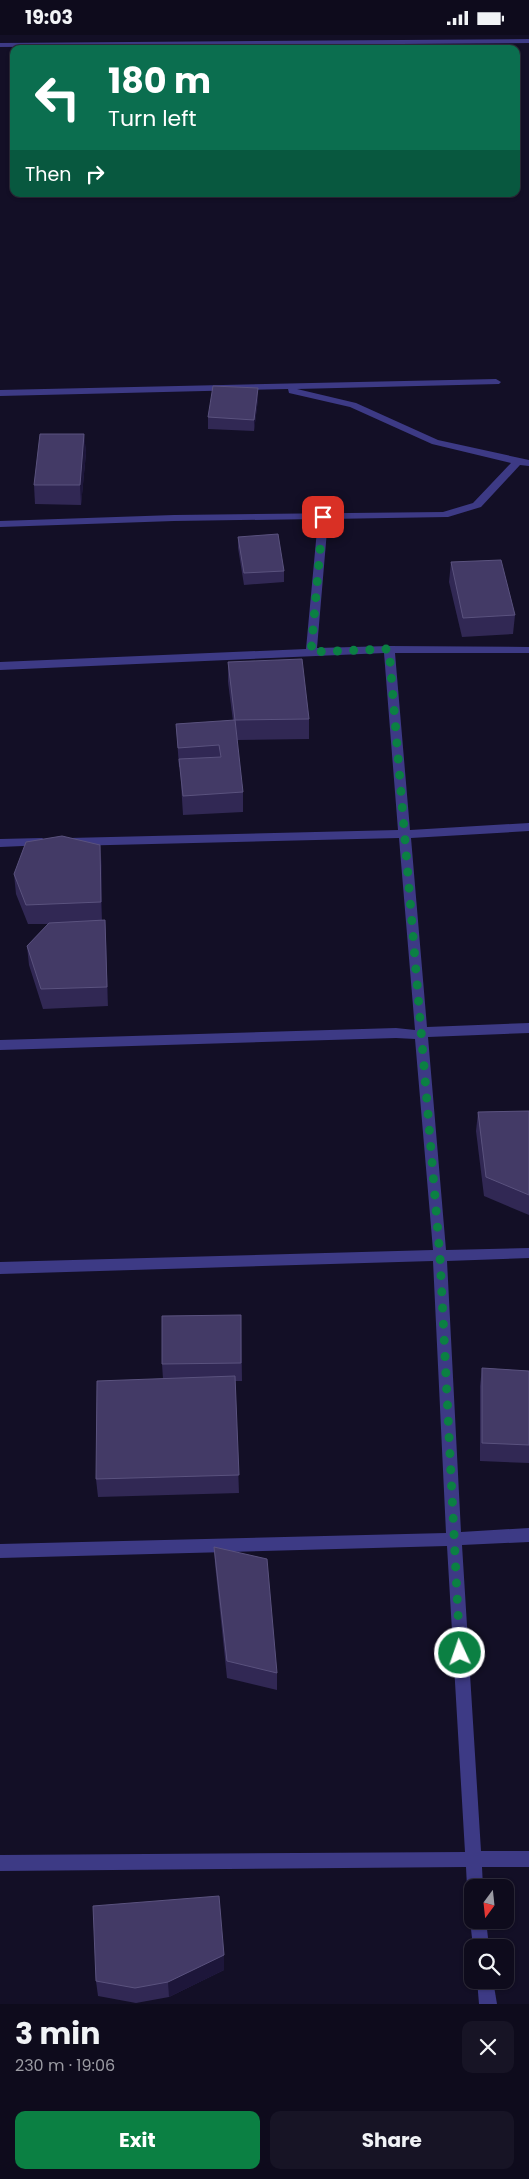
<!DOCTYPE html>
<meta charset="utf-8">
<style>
:root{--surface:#0e0b1c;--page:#171425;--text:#f1f3f6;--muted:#9b9ba3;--line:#2e2b3b;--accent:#0b8043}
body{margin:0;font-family:Poppins,sans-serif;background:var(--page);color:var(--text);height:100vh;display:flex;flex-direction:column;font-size:19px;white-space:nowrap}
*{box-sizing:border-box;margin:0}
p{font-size:16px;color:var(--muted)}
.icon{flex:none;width:28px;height:28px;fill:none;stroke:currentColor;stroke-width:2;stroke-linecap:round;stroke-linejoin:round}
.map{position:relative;height:1969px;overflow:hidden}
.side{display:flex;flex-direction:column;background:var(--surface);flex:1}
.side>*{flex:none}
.banner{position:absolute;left:10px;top:10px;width:510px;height:152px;border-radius:10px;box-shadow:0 1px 4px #0004,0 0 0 1px var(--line);background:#0b6e4f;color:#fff;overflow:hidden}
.needle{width:32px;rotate:195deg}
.controls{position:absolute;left:464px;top:1844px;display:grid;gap:10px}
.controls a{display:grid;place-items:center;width:50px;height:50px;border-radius:10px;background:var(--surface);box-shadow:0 1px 4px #0004,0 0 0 1px var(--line);font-size:25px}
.pin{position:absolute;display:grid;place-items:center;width:42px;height:42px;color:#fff;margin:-21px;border-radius:10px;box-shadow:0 2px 8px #0006}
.me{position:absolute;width:55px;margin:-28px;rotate:357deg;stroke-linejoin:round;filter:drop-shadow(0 0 4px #0008)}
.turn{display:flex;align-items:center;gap:18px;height:105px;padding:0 15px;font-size:22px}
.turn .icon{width:65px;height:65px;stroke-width:2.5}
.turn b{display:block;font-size:35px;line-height:42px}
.then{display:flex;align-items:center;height:48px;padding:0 15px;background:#0003;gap:10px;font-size:19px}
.round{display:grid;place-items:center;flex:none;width:52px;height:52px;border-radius:10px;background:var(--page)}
.head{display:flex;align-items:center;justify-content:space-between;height:85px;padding:0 15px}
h1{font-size:30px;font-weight:700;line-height:38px}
.action{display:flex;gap:10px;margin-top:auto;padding:10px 15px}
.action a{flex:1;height:58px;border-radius:10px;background:var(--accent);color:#fff;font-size:20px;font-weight:700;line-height:58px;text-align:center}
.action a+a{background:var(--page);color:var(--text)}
.status{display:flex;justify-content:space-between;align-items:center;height:35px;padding:0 25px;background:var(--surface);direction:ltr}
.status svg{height:14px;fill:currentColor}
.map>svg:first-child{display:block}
</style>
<div class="status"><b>19:03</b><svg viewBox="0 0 49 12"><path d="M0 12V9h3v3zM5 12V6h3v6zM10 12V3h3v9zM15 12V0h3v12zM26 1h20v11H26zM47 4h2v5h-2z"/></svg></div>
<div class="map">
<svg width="529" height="1969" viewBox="0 0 529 1969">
<rect width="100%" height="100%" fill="#130f26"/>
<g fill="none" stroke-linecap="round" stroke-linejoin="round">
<!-- lane -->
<polygon fill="#3d3a85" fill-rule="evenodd" points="529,4 529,8 0,12 0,8"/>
<!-- street -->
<g fill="#3d3a85" fill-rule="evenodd">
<polygon points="496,344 501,347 499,349 297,354 356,368 438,405 529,425 529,431 520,430 481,472 448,482 328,484 317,613 389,611 529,612 529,618 395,618 410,795 529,788 529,796 411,803 427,992 529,988 529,998 428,1002 446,1215 529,1213 529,1223 447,1226 461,1497 529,1493 529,1507 462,1510 481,1816 529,1816 529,1832 482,1832 483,1852 472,1852 472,1859 469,1858 467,1852 466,1832 0,1836 0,1820 465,1817 447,1511 0,1523 0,1509 446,1498 433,1226 0,1239 0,1227 433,1215 415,1004 396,1003 0,1015 0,1005 396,993 415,995 399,803 69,811 63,807 69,803 398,795 384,618 0,635 0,627 306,614 318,484 174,486 0,492 0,486 174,480 443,477 473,468 511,428 432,409 350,372 289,358 288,354 0,361 0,355"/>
<polygon points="42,803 48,807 46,810 0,812 0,804"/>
<polygon points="472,1879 472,1885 486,1885 489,1912 473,1912 470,1885"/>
<polygon points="477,1945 493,1945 497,1969 479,1969"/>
</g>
</g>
<!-- wall -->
<g fill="#312854">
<polygon points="258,364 254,396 208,394 208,382"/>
<polygon points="84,399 86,418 81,470 35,469 34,450"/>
<polygon points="238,502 284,536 284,547 244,550 238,513"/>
<polygon points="451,527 515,580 513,599 462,602 449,547"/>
<polygon points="228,627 309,684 309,704 237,705 243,757 243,777 183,780 180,732 179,732 176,689 233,686 228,647"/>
<polygon points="102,830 102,885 105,885 106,905 108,971 43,974 29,930 27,911 48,889 28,889 16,859 14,839"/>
<polygon points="529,1076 529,1180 484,1161 476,1096 478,1077"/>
<polygon points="241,1280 242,1346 235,1346 239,1458 98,1462 96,1444 163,1344 162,1329"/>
<polygon points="482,1333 529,1336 529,1428 480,1426 480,1351"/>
<polygon points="214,1512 277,1638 277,1655 227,1643 215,1529"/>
<polygon points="224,1920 224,1935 169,1962 136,1968 98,1961 96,1946"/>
</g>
<!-- shaded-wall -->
<g fill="#1d163a">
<polygon points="258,353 258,364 254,396 254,385"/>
<polygon points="84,399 86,418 81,470 80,450"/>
<polygon points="100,810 102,830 102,887 101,867"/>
<polygon points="105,885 106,905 108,971 107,952"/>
<polygon points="224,1920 224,1935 169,1962 168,1947"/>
</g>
<!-- building -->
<g fill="#433a66" stroke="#5a527e">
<polygon points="213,351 258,353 254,385 208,382"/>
<polygon points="40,399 84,399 80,450 34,450"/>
<polygon points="278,499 284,536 244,538 238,502"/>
<polygon points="501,525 515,580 463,583 451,527"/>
<polygon points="302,624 309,684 235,685 228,627"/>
<polygon points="235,685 243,757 183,761 179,724 221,722 219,710 178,713 176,689"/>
<polygon points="62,801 100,810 101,867 26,870 14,839 26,807"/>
<polygon points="105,885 107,952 41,954 27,911 49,888"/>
<polygon points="529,1076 529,1160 486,1142 478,1077"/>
<polygon points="241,1280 241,1328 162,1329 162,1281"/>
<polygon points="482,1333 529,1336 529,1410 482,1408"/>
<polygon points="235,1341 239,1440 96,1444 97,1346"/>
<polygon points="214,1512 267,1524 277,1638 227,1626"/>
<polygon points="219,1861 224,1920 168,1947 135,1953 96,1946 93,1871"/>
</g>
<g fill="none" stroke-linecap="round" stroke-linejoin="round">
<!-- route -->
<polyline stroke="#0b8043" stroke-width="9" stroke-dasharray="0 16.2" points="323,482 311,617 389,614 440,1222 460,1618"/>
</g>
</svg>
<div class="controls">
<a><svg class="needle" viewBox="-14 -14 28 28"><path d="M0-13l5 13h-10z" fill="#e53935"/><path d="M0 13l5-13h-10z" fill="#9b9ba3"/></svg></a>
<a><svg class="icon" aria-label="search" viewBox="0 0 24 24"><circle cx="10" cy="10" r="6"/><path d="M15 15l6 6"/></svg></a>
</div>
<div class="pin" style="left:323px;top:482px;background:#d93025"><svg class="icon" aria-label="arrive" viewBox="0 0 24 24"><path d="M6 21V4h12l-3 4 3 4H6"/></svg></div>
<svg class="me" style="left:460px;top:1618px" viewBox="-20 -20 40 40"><circle r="17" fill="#0b8043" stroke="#fff" stroke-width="3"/><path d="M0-11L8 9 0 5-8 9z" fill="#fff"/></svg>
<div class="banner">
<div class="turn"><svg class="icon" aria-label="left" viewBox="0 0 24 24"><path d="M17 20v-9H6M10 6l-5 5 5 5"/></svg><div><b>180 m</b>Turn left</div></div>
<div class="then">Then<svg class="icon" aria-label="right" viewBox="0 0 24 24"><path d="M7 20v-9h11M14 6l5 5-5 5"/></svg></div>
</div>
</div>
<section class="side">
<div class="head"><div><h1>3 min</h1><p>230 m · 19:06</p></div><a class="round"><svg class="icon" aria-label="close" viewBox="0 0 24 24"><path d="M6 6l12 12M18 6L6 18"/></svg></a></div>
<div class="action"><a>Exit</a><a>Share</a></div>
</section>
